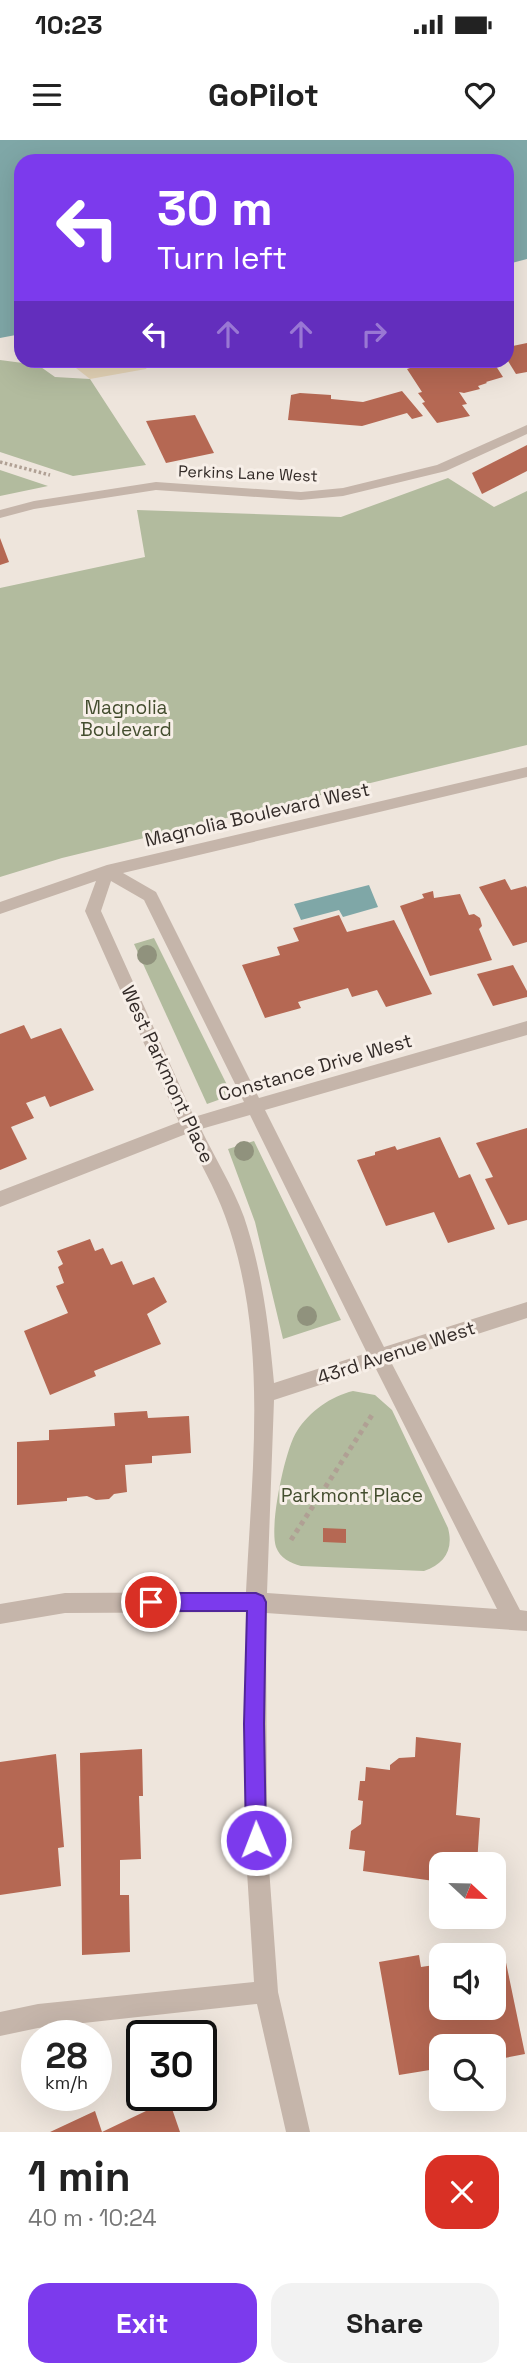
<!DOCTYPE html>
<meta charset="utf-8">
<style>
:root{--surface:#fff;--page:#f2f2f2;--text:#222;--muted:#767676;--accent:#7c3aed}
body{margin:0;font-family:"Space Grotesk",sans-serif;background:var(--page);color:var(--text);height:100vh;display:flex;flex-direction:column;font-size:26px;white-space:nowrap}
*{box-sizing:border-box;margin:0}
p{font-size:23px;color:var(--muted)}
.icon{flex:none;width:38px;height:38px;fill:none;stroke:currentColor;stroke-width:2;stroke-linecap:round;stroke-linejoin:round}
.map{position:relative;height:1992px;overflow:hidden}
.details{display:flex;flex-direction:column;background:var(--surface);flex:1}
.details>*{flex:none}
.hud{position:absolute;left:14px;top:14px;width:500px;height:214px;border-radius:21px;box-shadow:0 7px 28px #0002;background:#7c3aed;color:#fff;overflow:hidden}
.needle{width:46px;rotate:112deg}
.fabs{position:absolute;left:429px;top:1712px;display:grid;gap:14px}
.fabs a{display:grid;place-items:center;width:77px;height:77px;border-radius:14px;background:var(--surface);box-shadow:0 7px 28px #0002;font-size:35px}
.speed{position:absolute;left:21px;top:1880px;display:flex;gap:14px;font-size:35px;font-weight:700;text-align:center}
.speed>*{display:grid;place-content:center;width:91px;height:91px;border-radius:50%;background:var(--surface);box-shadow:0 7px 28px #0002;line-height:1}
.speed small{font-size:18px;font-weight:400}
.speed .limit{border:4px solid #111;border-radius:10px;background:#fff;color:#111}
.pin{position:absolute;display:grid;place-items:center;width:60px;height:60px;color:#fff;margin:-30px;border:4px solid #fff;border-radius:50%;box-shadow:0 2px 7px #0007}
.me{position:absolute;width:77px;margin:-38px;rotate:359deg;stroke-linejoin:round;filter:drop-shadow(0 0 5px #0008)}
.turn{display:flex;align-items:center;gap:24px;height:147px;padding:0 28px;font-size:32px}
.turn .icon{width:91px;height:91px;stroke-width:2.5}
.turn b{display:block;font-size:49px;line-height:60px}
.lanes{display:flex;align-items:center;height:66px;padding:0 28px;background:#0003;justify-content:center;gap:35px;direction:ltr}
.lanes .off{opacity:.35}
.round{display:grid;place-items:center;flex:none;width:74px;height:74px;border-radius:21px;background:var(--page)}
.head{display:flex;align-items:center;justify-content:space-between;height:119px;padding:0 28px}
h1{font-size:42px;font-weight:700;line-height:52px}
.button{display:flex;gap:14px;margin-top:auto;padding:14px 28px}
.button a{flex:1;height:80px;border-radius:21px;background:var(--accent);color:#fff;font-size:28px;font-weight:700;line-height:80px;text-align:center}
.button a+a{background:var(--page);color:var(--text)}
.status{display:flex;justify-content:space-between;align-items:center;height:49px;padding:0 35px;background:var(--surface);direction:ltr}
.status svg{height:19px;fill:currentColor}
header{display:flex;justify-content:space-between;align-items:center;height:91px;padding:0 28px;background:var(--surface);font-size:32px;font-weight:700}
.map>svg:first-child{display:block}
</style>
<div class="status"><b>10:23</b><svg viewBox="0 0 49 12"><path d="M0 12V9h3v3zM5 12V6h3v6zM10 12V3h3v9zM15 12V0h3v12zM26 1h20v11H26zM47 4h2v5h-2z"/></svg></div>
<header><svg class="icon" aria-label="menu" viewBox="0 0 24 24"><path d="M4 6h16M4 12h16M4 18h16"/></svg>GoPilot<svg class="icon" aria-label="heart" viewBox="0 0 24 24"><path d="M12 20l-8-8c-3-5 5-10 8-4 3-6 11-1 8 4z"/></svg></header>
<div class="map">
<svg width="527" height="1992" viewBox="0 0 527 1992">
<rect width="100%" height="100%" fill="#eee5dc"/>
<!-- green -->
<g fill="#b2bb9e">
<polygon points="0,220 38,225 55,237 90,239 146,325 73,336 0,312"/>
<polygon points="0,330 48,346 0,356"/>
<polygon points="448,338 494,367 527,351 527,605 62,718 0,737 0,448 145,417 137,370 341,377"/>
<polygon points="154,798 232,955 207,964 134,804"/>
<polygon points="254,1001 341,1180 283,1199 255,1082 228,1009"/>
<path d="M353,1251l22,4 17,15 56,118c6,22 -4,36 -24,43l-123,-5c-11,-3 -21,-8 -25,-19 -7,-21 9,-98 21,-116 12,-19 34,-35 56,-40z"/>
</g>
<!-- sand -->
<polygon fill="#e5d4b7" points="67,221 151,221 146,229 90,239"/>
<!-- water -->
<g fill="#7fa7a7">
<polygon points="0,0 527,0 527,119 508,124 508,21 21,21 21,194 0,198"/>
<polygon points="369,745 378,767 343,777 339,770 301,780 294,764"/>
</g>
<!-- building -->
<g fill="#b56853">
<polygon points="527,203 527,232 516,234 508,221 508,207"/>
<polygon points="434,220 492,220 503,237 486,242 487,243 478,246 480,249 464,253 459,252 467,264 462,265 470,276 437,283 422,263 425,262 418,253 422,252 407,229"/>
<polygon points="402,251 423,276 412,279 407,273 362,286 288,280 291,255 300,253 331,255 331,259 363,262"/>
<polygon points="195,275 214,313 166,323 146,281"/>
<polygon points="527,305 527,331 482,354 472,333"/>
<polygon points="0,398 9,422 0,425"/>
<polygon points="505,739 511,750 526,746 527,748 527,802 513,806 479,747"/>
<polygon points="433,751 434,758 460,754 469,775 474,774 480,778 482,786 479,789 492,820 430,836 400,766 424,758 422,754"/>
<polygon points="339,775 347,792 394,780 432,854 386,867 377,850 352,857 348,848 298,862 301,868 265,878 242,825 280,815 277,807 299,801 293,788"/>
<polygon points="513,825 527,851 527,857 493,866 477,834"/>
<polygon points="24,885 31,899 61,888 94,950 50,967 45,956 26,963 34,978 11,987 27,1019 0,1030 0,894"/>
<polygon points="527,988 527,1080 508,1085 485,1039 493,1037 476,1003"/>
<polygon points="440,997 459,1038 470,1034 495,1089 448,1103 434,1072 386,1086 357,1020 375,1015 375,1012 395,1006 397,1010"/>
<polygon points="90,1099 95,1111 103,1108 111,1125 122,1121 133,1145 154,1137 167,1162 147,1174 161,1204 94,1231 96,1236 50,1255 24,1191 68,1173 56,1146 64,1143 58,1127 63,1124 57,1111"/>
<polygon points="147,1271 148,1278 189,1276 191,1313 152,1316 152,1323 125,1325 127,1352 114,1354 109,1359 96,1360 87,1356 67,1358 67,1361 17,1365 17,1302 49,1300 49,1290 115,1286 114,1273"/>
<polygon points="323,1388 346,1389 346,1403 323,1402"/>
<polygon points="416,1597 461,1603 456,1675 480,1678 477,1724 441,1724 441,1742 363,1731 365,1711 349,1709 351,1691 361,1684 363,1661 358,1660 360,1641 365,1641 366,1627 390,1630 390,1625 399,1618 415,1617"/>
<polygon points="142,1609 143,1656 139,1656 141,1719 120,1720 120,1755 129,1755 130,1812 82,1815 80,1613"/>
<polygon points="56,1614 64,1707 58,1708 61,1746 0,1755 0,1622"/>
<polygon points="504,1813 525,1914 494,1920 494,1906 441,1906 441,1940 438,1940 436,1929 399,1935 379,1822 419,1815 421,1827 441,1824 441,1867 494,1867 494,1815"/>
<polygon points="169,1960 180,1992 50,1992 95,1971 102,1992"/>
</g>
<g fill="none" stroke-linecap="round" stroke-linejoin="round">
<!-- path-far1 -->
<polyline stroke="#b0a094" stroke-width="3.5" stroke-dasharray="2.5 2.5" stroke-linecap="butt" points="0,322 50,335"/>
<!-- path -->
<polyline stroke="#b0a094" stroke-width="5" stroke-dasharray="4.5 4.5" stroke-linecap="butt" points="291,1400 374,1272"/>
<!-- minor -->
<g fill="#c5b5aa" fill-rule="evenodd">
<polygon points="527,285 527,294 446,331 343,356 301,360 156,350 34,369 0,378 0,370 34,361 156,342 301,352 343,348 437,325"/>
<path d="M527,627v10l-404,96 33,19 103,206 268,-77v14l-262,75 119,237 143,-45v16l-136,44 129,248 7,1v20l-261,-18 1,227 11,152 32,140h-24l-29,-128 -219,24 -38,8v-24l38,-8 216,-22 -9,-142 1,-228 -181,1 -65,11v-20l65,-11 181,-1c6,-124 23,-256 -21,-376 -10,-28 -26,-55 -39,-82l-186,73v-16l179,-69 -94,-211 11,-30 -96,33v-12l107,-37zM111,741l33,19 100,202 -50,15 -93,-206zM250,975l117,238 -93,30c-5,-56 -12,-113 -30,-166 -11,-30 -29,-59 -43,-88zM375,1227l122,242 -230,-16 7,-193z"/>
</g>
</g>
<!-- trees -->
<g fill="#90927d">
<circle cx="147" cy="815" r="10"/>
<circle cx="244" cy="1011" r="10"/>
<circle cx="307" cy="1176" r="10"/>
</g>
<!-- route -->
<polygon fill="#7c3aed" stroke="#51269a" stroke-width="2" points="151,1453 256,1453 263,1456 266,1462 264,1584 266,1700 263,1707 256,1710 249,1707 246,1700 244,1584 247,1471 151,1471 145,1469 142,1462 145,1456"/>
<g text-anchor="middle" stroke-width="6" stroke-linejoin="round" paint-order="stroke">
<!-- far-street labels -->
<g font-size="16" fill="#332b28" stroke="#f7efe8">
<text transform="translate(248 333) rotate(2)" y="6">Perkins Lane West</text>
</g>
<!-- park labels -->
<g font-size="19" fill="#444e2f" stroke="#f7efe8">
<text x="126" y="574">Magnolia<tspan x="126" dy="22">Boulevard</tspan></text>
<text x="352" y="1362">Parkmont Place</text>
</g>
<!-- street labels -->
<g font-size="19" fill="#332b28" stroke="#f7efe8">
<text transform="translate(257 674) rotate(-13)" y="7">Magnolia Boulevard West</text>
<text transform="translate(315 927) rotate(-16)" y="7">Constance Drive West</text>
<text transform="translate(168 934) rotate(65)" y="7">West Parkmont Place</text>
<text transform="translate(396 1212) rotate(-18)" y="7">43rd Avenue West</text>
</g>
</g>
</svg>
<div class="fabs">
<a><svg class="needle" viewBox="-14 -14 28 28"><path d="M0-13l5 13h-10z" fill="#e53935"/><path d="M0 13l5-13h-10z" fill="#767676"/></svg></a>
<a><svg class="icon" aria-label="sound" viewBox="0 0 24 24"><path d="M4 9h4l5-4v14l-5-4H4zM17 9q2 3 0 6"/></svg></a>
<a><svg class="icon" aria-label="search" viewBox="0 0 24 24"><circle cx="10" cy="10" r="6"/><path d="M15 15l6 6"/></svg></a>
</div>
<div class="speed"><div>28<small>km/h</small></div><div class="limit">30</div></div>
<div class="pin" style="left:151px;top:1462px;background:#d93025"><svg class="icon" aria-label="arrive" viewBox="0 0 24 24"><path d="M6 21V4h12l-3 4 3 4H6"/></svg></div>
<svg class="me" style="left:256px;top:1700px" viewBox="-20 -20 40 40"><circle r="17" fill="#7c3aed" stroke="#fff" stroke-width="3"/><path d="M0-11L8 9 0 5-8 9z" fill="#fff"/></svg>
<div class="hud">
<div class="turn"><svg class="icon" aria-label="left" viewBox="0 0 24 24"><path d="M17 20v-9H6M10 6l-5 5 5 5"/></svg><div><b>30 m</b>Turn left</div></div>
<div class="lanes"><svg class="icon" aria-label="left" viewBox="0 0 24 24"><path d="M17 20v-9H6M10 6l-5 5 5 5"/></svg><svg class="icon off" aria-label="ahead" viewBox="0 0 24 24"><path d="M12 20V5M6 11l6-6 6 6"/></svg><svg class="icon off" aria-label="ahead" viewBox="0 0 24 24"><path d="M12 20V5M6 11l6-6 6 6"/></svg><svg class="icon off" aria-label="right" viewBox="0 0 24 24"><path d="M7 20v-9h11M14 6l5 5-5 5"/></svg></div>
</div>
</div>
<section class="details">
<div class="head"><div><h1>1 min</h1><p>40 m · 10:24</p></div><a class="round" style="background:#d93025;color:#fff"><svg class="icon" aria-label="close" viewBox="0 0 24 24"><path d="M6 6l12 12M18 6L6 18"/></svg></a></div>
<div class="button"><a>Exit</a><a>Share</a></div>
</section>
